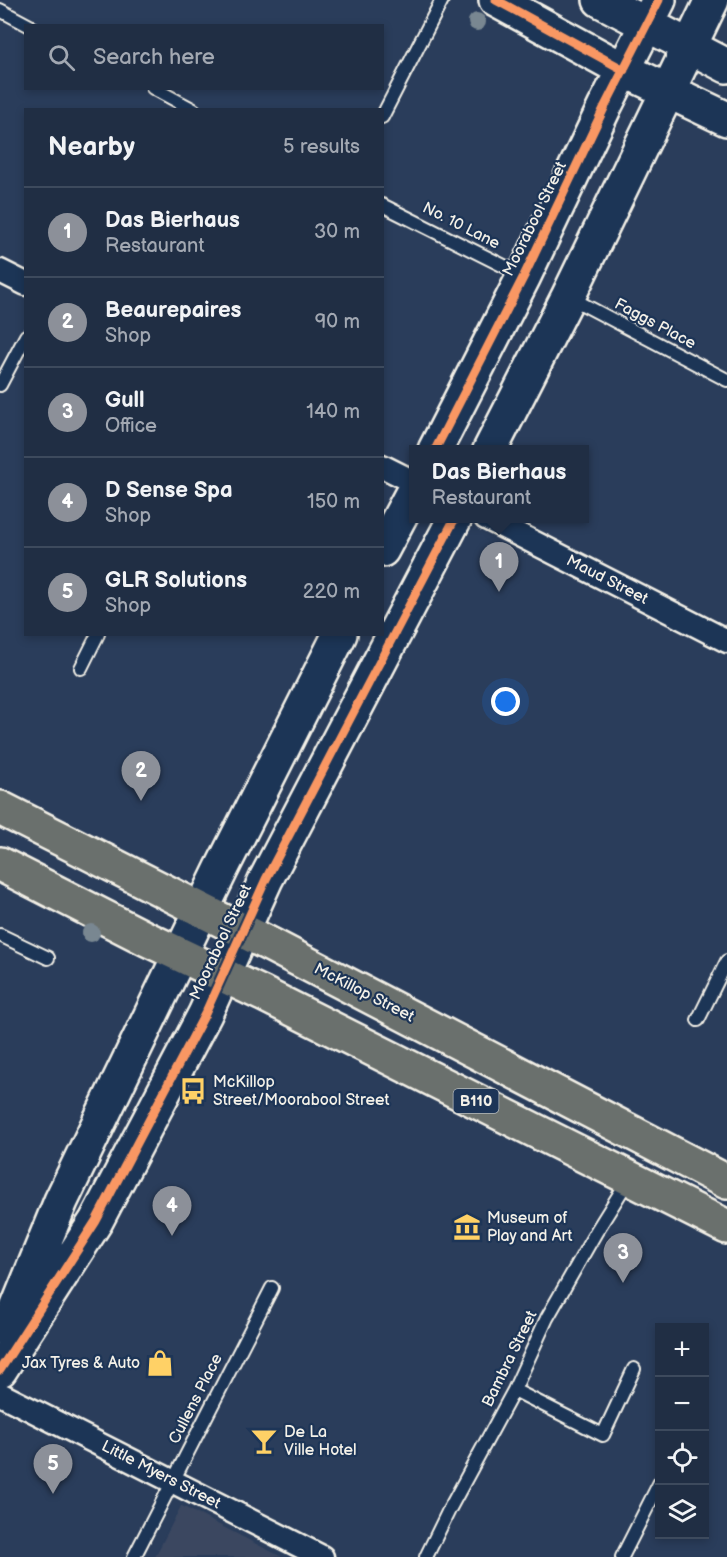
<!DOCTYPE html>
<html lang="en">
<head>
<meta charset="utf-8">
<style>
  :root { --surface:#202e44; --page:#28364b; --text:#f1f3f6; --muted:#a2a8b2; --line:#3d4a5d; --accent:#8c9099 }
  body { margin:0; font-family:"Balsamiq Sans",sans-serif; background:var(--page); color:var(--text) }
  .controls { position:absolute; right:18px; bottom:18px; display:grid; overflow:hidden; border-radius:0px; box-shadow:0 3px 9px #0003 }
  .controls button { width:54px; height:54px; display:grid; place-items:center; padding:0; border:0; border-bottom:2px solid var(--line); background:var(--surface); color:var(--text); font:30px sans-serif }
  .you { position:absolute; left:506px; top:702px; width:21px; height:21px; margin:-15px; border:4px solid #fff; border-radius:50%; background:#1a73e8; box-shadow:0 0 0 9px #1a73e833 }
  .badge { display:grid; place-items:center; width:39px; height:39px; border-radius:50%; background:var(--accent); color:#fff; font-size:20px; font-weight:700 }
  .pin { position:absolute; translate:-50% -50px; filter:drop-shadow(0 2px 3px #0008) }
  .pin::after { content:''; position:absolute; top:32px; width:21px; height:18px; background:inherit; clip-path:polygon(0 0,100% 0,50% 100%) }
  .popup { position:absolute; left:409px; top:445px; width:180px; height:78px; box-sizing:border-box; display:grid; place-content:center; border-radius:0px; background:var(--surface); filter:drop-shadow(0 2px 4px #0005); font-size:20px; white-space:nowrap; color:var(--muted) }
  .popup b { font-size:22px; color:var(--text) }
  .popup::after { content:''; position:absolute; left:50%; top:100%; margin-left:-12px; border:12px solid transparent; border-top-color:var(--surface) }
  .list { margin:0; padding:0; list-style:none }
  h2 { display:flex; justify-content:space-between; align-items:center; height:78px; margin:0; padding:0 24px; font-size:26px }
  h2 small { font-size:20px; font-weight:400; color:var(--muted) }
  .list li { display:grid; grid-template-columns:39px 1fr auto; gap:18px; align-items:center; box-sizing:border-box; height:90px; padding:0 24px; border-top:2px solid var(--line) }
  .list b { display:block; font-size:22px; white-space:nowrap }
  .list p { margin:0; font-size:20px; white-space:nowrap; color:var(--muted) }
  .list em { font-size:20px; font-style:normal; color:var(--muted) }
  .icon { flex:none; width:33px; height:33px; fill:none; stroke:currentColor; stroke-width:2; stroke-linecap:round; stroke-linejoin:round }
  .map { position:relative; flex:none; width:727px; height:1557px; overflow:hidden }
  .search { position:absolute; background:var(--surface); box-shadow:0 3px 9px #0003; left:24px; top:24px; width:360px; height:66px; display:flex; align-items:center; gap:15px; box-sizing:border-box; padding:0 21px; border-radius:0px; color:var(--muted); font-size:22px }
  .panel { position:absolute; background:var(--surface); box-shadow:0 3px 9px #0003; left:24px; top:108px; width:360px; height:528px; border-radius:0px }
  .map>svg:first-child { display:block }
</style>
</head>
<body>
<div class="map">
<svg width="727" height="1557" viewBox="0 0 727 1557">
  <rect width="100%" height="100%" fill="#2a3d5b"/>
  <filter id="ink" filterUnits="userSpaceOnUse"><feTurbulence type="fractalNoise" baseFrequency=".0167" numOctaves="2"/><feDisplacementMap in="SourceGraphic" scale="12" xChannelSelector="R" yChannelSelector="G"/><feConvolveMatrix kernelMatrix="1 2 1 2 8 2 1 2 1" color-interpolation-filters="sRGB"/></filter>
  <g filter="url(#ink)">
    <path fill="#3a4760" d="M181 1506H182L282 1557H155Z"/>
    <g fill="none" stroke-linecap="round" stroke-linejoin="round">
      <defs>
        <path id="lane" d="M0 10 30 26
          M153 88 194 110
          M382 117 442 0
          M382 205 524 276
          M569 297 727 380
          M0 385 26 336
          M81 668 98 634
          M0 935 48 958
          M698 1020 727 961
          M514 1390 603 1435 634 1369
          M134 1557 272 1288
          M426 1557 449 1510 514 1390 547 1318 596 1232 629 1179
          M622 1557 660 1482"/>
        <path id="street" d="M0 271 26 284
          M382 466 414 482
          M486 518 727 641
          M0 1394 322 1557"/>
        <path id="secondary" d="M496 0 624 70 727 119
          M600 0 727 66
          M435 450 524 276 605 106 659 0
          M490 450 568 297 712 0
          M382 550 414 490
          M8 1331 61 1201 221 870 340 634
          M0 1370 96 1221 205 1014 266 879 455 518"/>
        <path id="highway" d="M0 808 273 946 727 1182
          M0 864 147 939 263 994 727 1227"/>
      </defs>
      <use href="#lane" stroke="#f4f1e8" stroke-width="16"/>
      <use href="#street" stroke="#f4f1e8" stroke-width="27"/>
      <use href="#secondary" stroke="#f4f1e8" stroke-width="38"/>
      <use href="#highway" stroke="#f4f1e8" stroke-width="38"/>
      <use href="#lane" stroke="#1d3557" stroke-width="12"/>
      <use href="#street" stroke="#1d3557" stroke-width="22"/>
      <use href="#secondary" stroke="#1d3557" stroke-width="33"/>
      <use href="#highway" stroke="#6b706d" stroke-width="33"/>
      <defs>
        <path id="cycleway" d="M496 0 624 70
          M435 450 524 276 605 106 659 0
          M0 1370 96 1221 205 1014 266 879 455 518"/>
      </defs>
      <use href="#cycleway" stroke="#1d3557" stroke-width="13"/>
      <use href="#cycleway" stroke="#f99763" stroke-width="9"/>
    </g>
    <g fill="#798791">
      <circle cx="477" cy="22" r="9"/>
      <circle cx="91" cy="933" r="9"/>
    </g>
  </g>
  <defs>
    <symbol id="bus-bare" viewBox="-9 -9 18 18"><path d="M-5-6H5V4H4V6H2V4H-2V6H-4V4H-5ZM-3.5-4V0h7V-4ZM-3.5 1.2v1.5H-2V1.2ZM2 1.2v1.5H3.5V1.2Z" fill="#ffd166" stroke="#1d3557" stroke-width="2.5" paint-order="stroke"/></symbol>
    <symbol id="museum-bare" viewBox="-9 -9 18 18"><path d="M0-6L6-3V-2H-6V-3ZM-5-1h2V3h-2ZM-1-1h2V3h-2ZM3-1h2V3H3ZM-6 4H6V6H-6Z" fill="#ffd166" stroke="#1d3557" stroke-width="2.5" paint-order="stroke"/></symbol>
    <symbol id="shop-bare" viewBox="-9 -9 18 18"><path d="M-5-2.5h2.3a2.7 3.5 0 0 1 5.4 0H5L5.5 6h-11ZM-1.5-2.5h3a1.5 2.3 0 0 0-3 0Z" fill="#ffd166" stroke="#1d3557" stroke-width="2.5" paint-order="stroke"/></symbol>
    <symbol id="bar-bare" viewBox="-9 -9 18 18"><path d="M-6-5H6L.8 .8V4.5H3.5V6h-7V4.5H-.8V.8Z" fill="#ffd166" stroke="#1d3557" stroke-width="2.5" paint-order="stroke"/></symbol>
  </defs>
  <g fill-rule="evenodd">
    <use href="#bus-bare" x="174" y="1072" width="38" height="38"/>
    <use href="#museum-bare" x="448" y="1208" width="38" height="38"/>
    <use href="#shop-bare" x="141" y="1344" width="38" height="38"/>
    <use href="#bar-bare" x="245" y="1422" width="38" height="38"/>
  </g>
  <g text-anchor="middle" dominant-baseline="central" stroke-width="4.5" stroke-linejoin="round" paint-order="stroke">
    <rect fill="#1d3557" stroke="#b4b9bc" stroke-width="1.5" x="453.5" y="1089" width="45" height="24" rx="4.5"/>
    <g font-size="15" font-weight="bold" fill="#f4f1e8">
      <text x="476" y="1101">B110</text>
    </g>
    <g font-size="16" fill="#f4f1e8" stroke="#1d3557">
      <text transform="translate(535 219) rotate(-64)">Moorabool Street</text>
      <text transform="translate(461 226) rotate(27)">No. 10 Lane</text>
      <text transform="translate(655 324) rotate(28)">Faggs Place</text>
      <text transform="translate(607 580) rotate(27)">Maud Street</text>
      <text transform="translate(221 942) rotate(-65)">Moorabool Street</text>
      <text transform="translate(364 993) rotate(27)">McKillop Street</text>
      <text transform="translate(510 1359) rotate(-64)">Bambra Street</text>
      <text transform="translate(196 1399) rotate(-63)">Cullens Place</text>
      <text transform="translate(161 1475) rotate(27)">Little Myers Street</text>
    </g>
    <g font-size="16" fill="#f4f1e8" stroke="#1d3557" text-anchor="start">
      <text x="213" y="1082">McKillop<tspan x="213" dy="18">Street/Moorabool Street</tspan></text>
      <text x="487" y="1218">Museum of<tspan x="487" dy="18">Play and Art</tspan></text>
      <text x="140" y="1363" text-anchor="end">Jax Tyres &amp; Auto</text>
      <text x="284" y="1432">De La<tspan x="284" dy="18">Ville Hotel</tspan></text>
    </g>
  </g>
</svg>
<div class="controls">
<button>+</button>
<button>−</button>
<button><svg class="icon" aria-label="locate" viewBox="0 0 24 24"><circle cx="12" cy="12" r="6"/><path d="M12 2v4M12 18v4M2 12h4M18 12h4"/></svg></button>
<button><svg class="icon" aria-label="layers" viewBox="0 0 24 24"><path d="M12 4l9 5-9 5-9-5zM3 14l9 5 9-5"/></svg></button>
</div>
<div class="you"></div>
<div class="pin badge" style="left:499px;top:592px">1</div>
<div class="popup"><b>Das Bierhaus</b>Restaurant</div>
<div class="pin badge" style="left:141px;top:801px">2</div>
<div class="pin badge" style="left:623px;top:1283px">3</div>
<div class="pin badge" style="left:172px;top:1236px">4</div>
<div class="pin badge" style="left:53px;top:1494px">5</div>
<div class="search"><svg class="icon" aria-label="search" viewBox="0 0 24 24"><circle cx="10" cy="10" r="6"/><path d="M15 15l6 6"/></svg>Search here</div>
<section class="panel">
<h2>Nearby<small>5 results</small></h2>
<ul class="list">
<li><span class="badge">1</span><div><b>Das Bierhaus</b><p>Restaurant</p></div><em>30 m</em></li>
<li><span class="badge">2</span><div><b>Beaurepaires</b><p>Shop</p></div><em>90 m</em></li>
<li><span class="badge">3</span><div><b>Gull</b><p>Office</p></div><em>140 m</em></li>
<li><span class="badge">4</span><div><b>D Sense Spa</b><p>Shop</p></div><em>150 m</em></li>
<li><span class="badge">5</span><div><b>GLR Solutions</b><p>Shop</p></div><em>220 m</em></li>
</ul>
</section>
</div>
</body>
</html>
